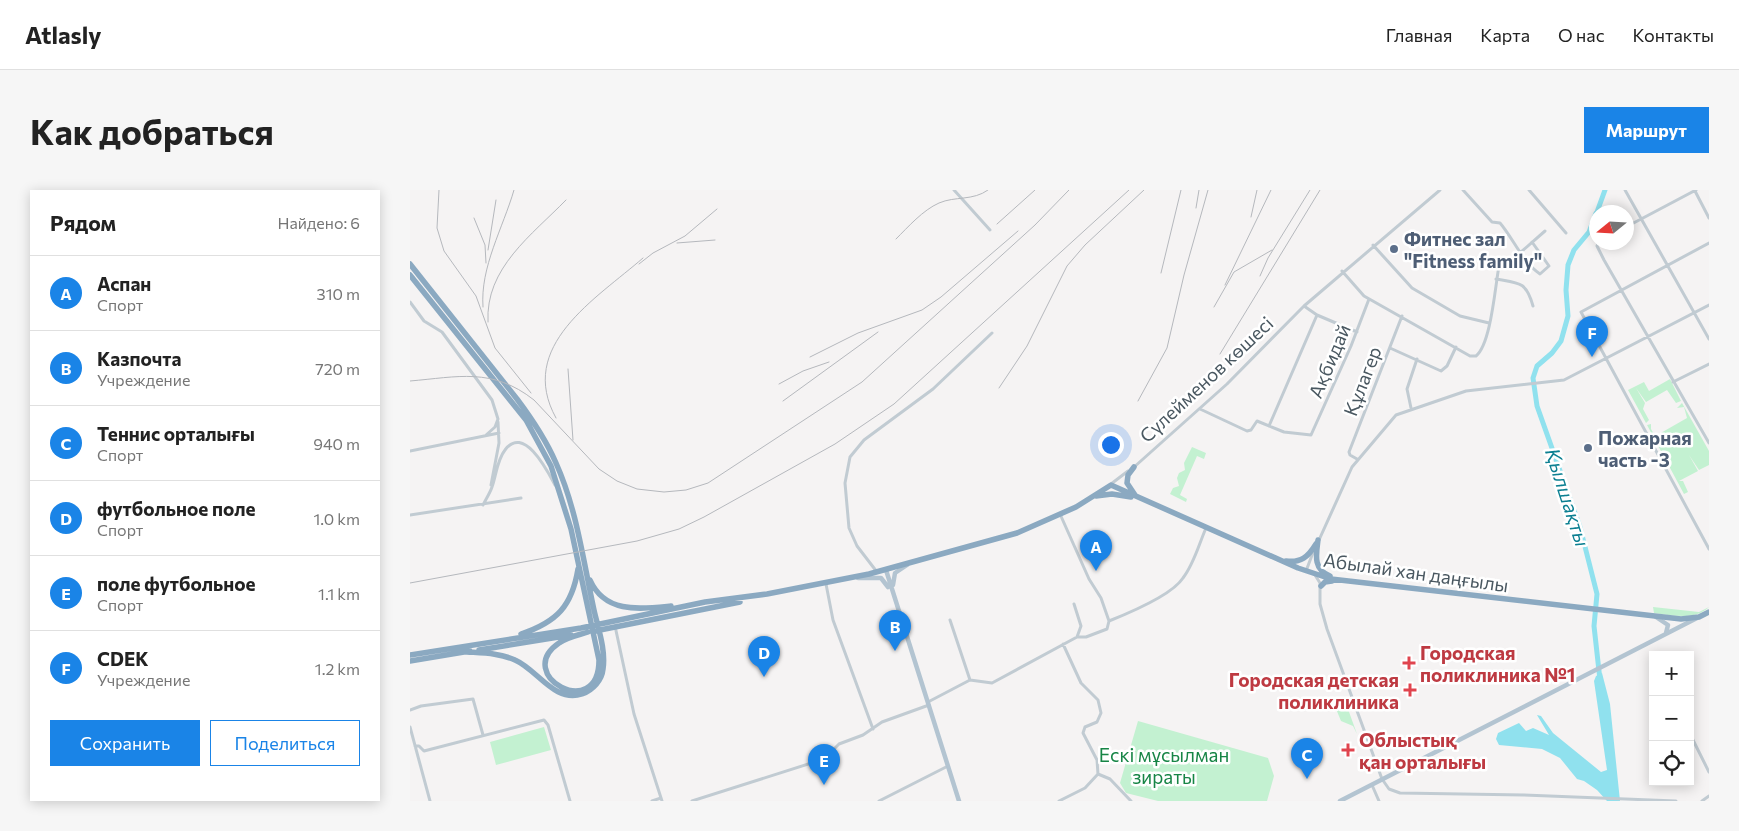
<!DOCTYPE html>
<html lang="ru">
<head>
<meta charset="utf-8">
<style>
  :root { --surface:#fff; --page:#f6f6f6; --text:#222; --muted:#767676; --line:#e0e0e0; --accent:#1a84e7 }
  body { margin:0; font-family:Commissioner,sans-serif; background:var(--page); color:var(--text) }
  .controls { position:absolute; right:15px; bottom:15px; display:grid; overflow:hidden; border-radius:0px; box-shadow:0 2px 12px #0003 }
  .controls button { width:45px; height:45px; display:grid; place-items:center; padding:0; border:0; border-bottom:1px solid var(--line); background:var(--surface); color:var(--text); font:25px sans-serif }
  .compass { position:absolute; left:1179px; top:15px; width:45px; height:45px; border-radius:50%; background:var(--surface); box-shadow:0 2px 12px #0003; rotate:252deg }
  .you { position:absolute; left:700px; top:254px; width:18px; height:18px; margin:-12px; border:4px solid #fff; border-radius:50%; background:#1a73e8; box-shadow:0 0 0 8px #1a73e833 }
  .badge { display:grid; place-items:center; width:32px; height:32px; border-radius:50%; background:var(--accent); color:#fff; font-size:16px; font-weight:700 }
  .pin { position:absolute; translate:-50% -41px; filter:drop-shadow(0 1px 2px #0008) }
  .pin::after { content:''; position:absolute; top:26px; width:18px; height:15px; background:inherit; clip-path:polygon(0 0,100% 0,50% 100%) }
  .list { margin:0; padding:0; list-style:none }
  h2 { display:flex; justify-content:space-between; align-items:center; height:65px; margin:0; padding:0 20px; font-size:21px }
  h2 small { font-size:16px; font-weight:400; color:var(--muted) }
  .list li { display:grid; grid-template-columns:32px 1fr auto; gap:15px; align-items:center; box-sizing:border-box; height:75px; padding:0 20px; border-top:1px solid var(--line) }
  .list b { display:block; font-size:19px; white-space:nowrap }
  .list p { margin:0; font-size:16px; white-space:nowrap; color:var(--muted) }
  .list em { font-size:16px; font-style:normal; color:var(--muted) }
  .actions { display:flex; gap:10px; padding:15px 20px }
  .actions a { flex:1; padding:11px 0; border:1px solid var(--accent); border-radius:0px; text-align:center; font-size:18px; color:var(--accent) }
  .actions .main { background:var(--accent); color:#fff }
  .icon { flex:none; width:28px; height:28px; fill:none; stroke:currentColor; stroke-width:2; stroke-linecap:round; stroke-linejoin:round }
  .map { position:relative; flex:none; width:1299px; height:611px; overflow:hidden; border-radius:0px }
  header { display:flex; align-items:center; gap:30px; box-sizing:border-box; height:70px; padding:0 25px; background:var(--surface); border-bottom:1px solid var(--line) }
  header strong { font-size:24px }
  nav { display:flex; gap:28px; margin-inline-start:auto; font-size:18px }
  .intro { display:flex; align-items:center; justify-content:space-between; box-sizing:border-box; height:120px; padding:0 30px }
  h1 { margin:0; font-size:35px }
  .button { padding:12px 22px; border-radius:0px; background:var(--accent); color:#fff; font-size:18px; font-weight:700 }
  main { display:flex; gap:30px; padding:0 30px }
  aside { flex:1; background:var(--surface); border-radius:0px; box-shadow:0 2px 12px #0003 }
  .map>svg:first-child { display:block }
</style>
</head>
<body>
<header>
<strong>Atlasly</strong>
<nav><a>Главная</a><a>Карта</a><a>О нас</a><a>Контакты</a></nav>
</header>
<div class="intro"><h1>Как добраться</h1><a class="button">Маршрут</a></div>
<main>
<aside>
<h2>Рядом<small>Найдено: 6</small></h2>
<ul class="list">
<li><span class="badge">A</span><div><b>Аспан</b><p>Спорт</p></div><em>310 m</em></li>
<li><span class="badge">B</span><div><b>Казпочта</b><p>Учреждение</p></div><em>720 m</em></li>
<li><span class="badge">C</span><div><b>Теннис орталығы</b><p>Спорт</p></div><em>940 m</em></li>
<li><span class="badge">D</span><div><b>футбольное поле</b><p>Спорт</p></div><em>1.0 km</em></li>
<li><span class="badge">E</span><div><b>поле футбольное</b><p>Спорт</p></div><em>1.1 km</em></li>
<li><span class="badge">F</span><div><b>CDEK</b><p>Учреждение</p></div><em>1.2 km</em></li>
</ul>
<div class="actions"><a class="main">Сохранить</a><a>Поделиться</a></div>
</aside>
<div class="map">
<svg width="1299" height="611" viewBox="0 0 1299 611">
  <rect width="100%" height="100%" fill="#f5f3f3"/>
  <path fill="#c3f1d1" d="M1260 189 1271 211 1266 213 1257 200 1236 212 1226 198 1235 213 1233 219 1239 230 1236 233 1218 200 1234 192 1239 201Z
    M1272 213 1299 261V275L1289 280 1279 265 1288 281 1269 291H1273L1278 302 1274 304 1237 235 1241 234V239L1249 253 1253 251 1249 244 1277 228 1274 217 1267 218Z
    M782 257 796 263 794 269 787 266 770 305 777 309 776 312 760 304 763 298 769 296 767 288 769 283 775 280 774 273Z
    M1243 417 1289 422 1299 417C1285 431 1261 425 1244 423Z
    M934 508 947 544 943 536 931 531 924 514Z
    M728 531 858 568 864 586 857 611H748L716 603 710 593Z
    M134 537 141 560 86 575 80 552Z"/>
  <path fill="#90e1ee" d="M1192 483 1200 514 1210 611H1197L1187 600 1174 591 1167 589 1150 568 1132 559 1089 555 1086 549 1088 543 1109 533 1116 541 1123 538 1139 545 1127 525 1131 526 1143 543 1191 582 1197 580 1184 491 1186 486Z"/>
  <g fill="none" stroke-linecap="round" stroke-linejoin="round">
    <path stroke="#90e1ee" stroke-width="5" d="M1187 22 1195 0
      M1186 23 1179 42 1164 60 1158 75 1156 100 1158 126 1151 151 1142 163 1127 176 1123 188 1127 216 1170 337 1187 404 1184 436 1190 490"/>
    <path stroke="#c1cbd2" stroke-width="3" d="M544 0 580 40
      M1053 0 1082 32 1090 33C1103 48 1113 73 1130 84L1139 76 1122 52
      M1119 0 1156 43
      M1215 0 1299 149
      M1285 1 1299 28
      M1216 37 1286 0
      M1189 52 1187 56 1194 70 1299 253
      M1299 53 1171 122 1299 359
      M963 55 1002 98 1050 126 1079 133
      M932 81 954 106 1060 166H1066C1081 154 1085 97 1089 76L1111 62 1135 41
      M1086 89C1109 93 1116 91 1123 116
      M0 112 14 131 32 142 82 210 88 229 85 237 75 246
      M907 125 947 142
      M980 158 1031 181 1037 176 1046 157
      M1263 192 1299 174
      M1001 218 997 199 1007 169
      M790 219 837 241 841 240 847 231 874 242 901 245 941 156 959 109
      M859 236 907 125 894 116
      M0 261 89 243
      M947 269 940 265 939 262 992 126
      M723 278 817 194 894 116 1030 0
      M701 294 718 281
      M81 295 89 253 88 232
      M73 315C76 309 80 303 82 297 86 286 87 270 95 260 114 234 138 282 145 295
      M650 324 679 389 691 408 699 431C719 423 762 405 773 388 784 374 789 354 796 338
      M0 325 111 308
      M909 350 942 277 986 225 1056 201 1154 190 1299 115
      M896 381 904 360
      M467 382 447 356 439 338 435 293 440 267 454 250 523 199 582 143
      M905 385 910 393V414L917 439 972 589 979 599 990 603 1114 605 1266 611
      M416 394 423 430 463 539
      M205 436 224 524 252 611
      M667 447H676L697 439 699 431
      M560 490 582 493 667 447 671 436 664 414
      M518 512 560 490 540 430
      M0 520 11 516 63 509 73 545
      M0 537 20 611
      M1280 544 1299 582
      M5 556H9L14 561 134 530 138 535 160 611
      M688 584 700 589 721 611
      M962 595 969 611
      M242 611 251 608
      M282 611 414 569 429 554 453 545 472 532 519 515
      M469 611 538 576
      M649 611 675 598 688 584 687 570 673 543 675 537 687 532 691 523 688 510 671 493 653 454
      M1292 611 1299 606"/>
    <path stroke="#b3c4d1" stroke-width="4.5" d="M476 380 549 611
      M448 388H471L478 397
      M483 395 485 383 497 375
      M1246 427 1258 435 1256 443
      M930 611 1287 428"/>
    <path stroke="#8ba9c1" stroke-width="5.5" d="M0 74 107 209C122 229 136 250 146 273 167 320 173 370 184 420 188 438 196 460 193 479 192 490 183 500 172 504 144 513 128 480 105 470 90 463 73 463 57 462
      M0 85 116 230 141 276 161 339 189 470C189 533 102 485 149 453 157 447 169 445 178 442
      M724 277 718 285 717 293 725 305
      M686 306 702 304 721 307
      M908 350C906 365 903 379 920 386
      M876 371C891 373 898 367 906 354
      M180 390C195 424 230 419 261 416
      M911 396 915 392 922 391
      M185 441 330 412
      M111 444C147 432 162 416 168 379
      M69 460 161 445
      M0 465 171 438 295 412 357 404 459 384 607 343 666 317 701 295 888 378 921 389 1271 429 1289 427 1299 422
      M0 471 60 461"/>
    <path stroke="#b5b8bd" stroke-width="1" d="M29 0 27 38 34 61 66 106 85 158 121 203
      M786 18 789 0
      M841 27 847 0
      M64 28 75 55 76 73
      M587 34 625 0
      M486 49C498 37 513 20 529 13 545 6 563 11 578 0
      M267 53 305 50
      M78 60 86 10
      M229 74 243 63 275 46 307 19
      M751 83 771 0
      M850 86 858 68 900 0
      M815 95 861 0
      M73 117C70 77 93 38 104 0
      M804 117 824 82 862 60
      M78 132C75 78 122 45 156 10
      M810 164 910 0
      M400 167 448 143 512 120 531 107 608 41
      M158 179 163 250
      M0 191C48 187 82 177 124 210L189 279 207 291 227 299 254 302 276 300 298 293 452 192 625 35 659 0
      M369 194 393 181 419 172
      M589 198 617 156 657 76 675 55 734 0
      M373 211 468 142
      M728 211 757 158 774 85 798 0
      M146 228C106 156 186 109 233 68
      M0 393 227 351 269 339 294 327 425 254 484 214 719 0"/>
  </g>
  <g fill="#5c6f8a" stroke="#fff" stroke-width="2">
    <circle cx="984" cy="59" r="5"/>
    <circle cx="1178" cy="258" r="5"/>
  </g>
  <g fill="#e0444e" stroke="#fff" stroke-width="2">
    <path d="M996.5 465.5h5v5h5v5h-5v5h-5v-5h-5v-5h5z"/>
    <path d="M997.5 492.5h5v5h5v5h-5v5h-5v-5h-5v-5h5z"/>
    <path d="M935.5 552.5h5v5h5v5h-5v5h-5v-5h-5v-5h5z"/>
  </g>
  <g text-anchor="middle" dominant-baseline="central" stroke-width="5" stroke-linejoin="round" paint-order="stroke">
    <g font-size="19" font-weight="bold" fill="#4e5e75" stroke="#fff" text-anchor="start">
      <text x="994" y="48">Фитнес зал<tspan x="994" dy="22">"Fitness family"</tspan></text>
      <text x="1188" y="247">Пожарная<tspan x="1188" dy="22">часть -3</tspan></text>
    </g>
    <g font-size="19" fill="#4a5861" stroke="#fff">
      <text transform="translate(919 171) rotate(-67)">Ақбидай</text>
      <text transform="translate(796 189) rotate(-43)">Сүлейменов көшесі</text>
      <text transform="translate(952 191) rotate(-69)">Құлагер</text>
      <text transform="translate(1006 382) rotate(8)">Абылай хан даңғылы</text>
    </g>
    <g font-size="19" font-weight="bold" fill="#be3a42" stroke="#fff" text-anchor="start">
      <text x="1010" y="462">Городская<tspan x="1010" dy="22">поликлиника №1</tspan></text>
      <text x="989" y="489" text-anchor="end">Городская детская<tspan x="989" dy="22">поликлиника</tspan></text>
      <text x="949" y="549">Облыстық<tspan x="949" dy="22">қан орталығы</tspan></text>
    </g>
    <g font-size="19" fill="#178546" stroke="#fff">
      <text x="754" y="564">Ескі мұсылман<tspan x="754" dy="22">зираты</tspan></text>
    </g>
    <g font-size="20" font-style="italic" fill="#0d8092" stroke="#fff">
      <text transform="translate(1158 307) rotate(72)">Қылшақты</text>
    </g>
  </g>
</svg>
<div class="controls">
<button>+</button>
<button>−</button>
<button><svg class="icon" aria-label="locate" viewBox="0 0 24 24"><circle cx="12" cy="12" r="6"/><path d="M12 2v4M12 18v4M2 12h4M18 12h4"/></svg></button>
</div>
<svg class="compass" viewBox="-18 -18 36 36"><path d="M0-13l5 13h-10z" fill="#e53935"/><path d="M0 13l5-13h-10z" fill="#767676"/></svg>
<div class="you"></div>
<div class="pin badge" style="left:686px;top:381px">A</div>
<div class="pin badge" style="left:485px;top:461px">B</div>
<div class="pin badge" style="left:897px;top:589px">C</div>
<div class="pin badge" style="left:354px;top:487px">D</div>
<div class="pin badge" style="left:414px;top:595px">E</div>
<div class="pin badge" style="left:1182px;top:167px">F</div>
</div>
</main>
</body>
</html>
